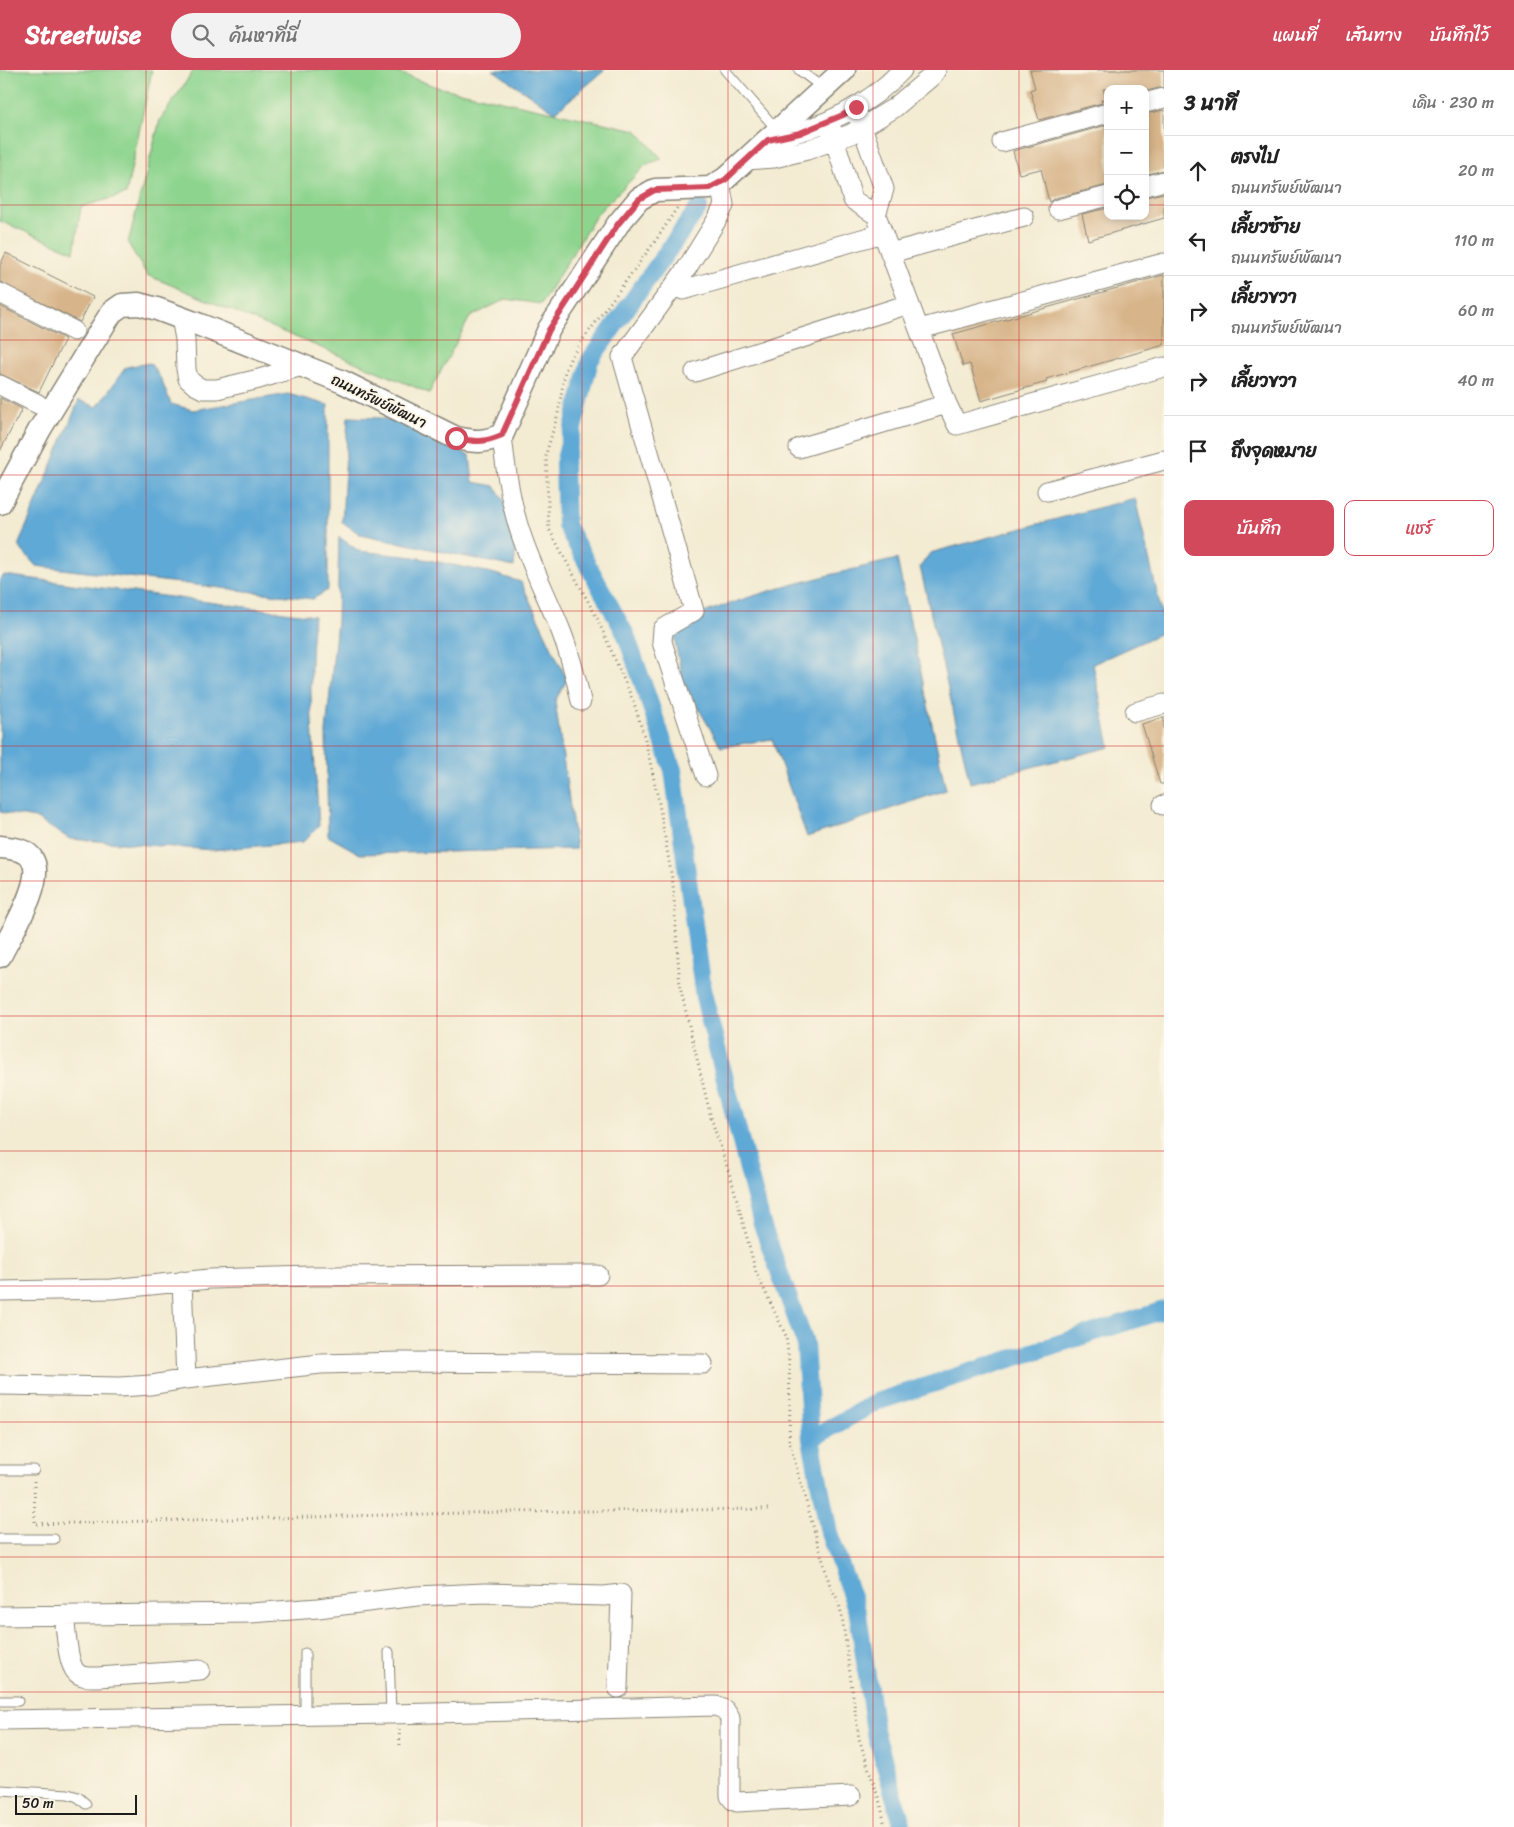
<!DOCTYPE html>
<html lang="th">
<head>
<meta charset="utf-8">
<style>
  :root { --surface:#fff; --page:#f2f2f2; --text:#222; --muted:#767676; --line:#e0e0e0; --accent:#d1495b }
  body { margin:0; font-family:Sriracha,"Playpen Sans Thai",sans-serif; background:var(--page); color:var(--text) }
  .controls { position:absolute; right:15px; top:15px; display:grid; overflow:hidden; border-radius:10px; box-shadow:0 2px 8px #0003 }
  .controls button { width:45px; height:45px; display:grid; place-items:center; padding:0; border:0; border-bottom:1px solid var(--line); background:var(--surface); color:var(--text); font:25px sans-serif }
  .scale { position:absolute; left:15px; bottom:12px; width:122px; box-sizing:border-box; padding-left:5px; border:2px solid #1c1c1c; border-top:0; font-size:14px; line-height:18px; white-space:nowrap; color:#1c1c1c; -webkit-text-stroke:4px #fcf5e5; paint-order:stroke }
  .stop { position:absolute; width:15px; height:15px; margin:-11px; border:4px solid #d1495b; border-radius:50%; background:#fff }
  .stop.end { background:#d1495b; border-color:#fff; box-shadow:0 1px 5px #0008 }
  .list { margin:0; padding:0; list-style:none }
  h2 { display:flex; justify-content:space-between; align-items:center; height:65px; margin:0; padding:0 20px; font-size:21px }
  h2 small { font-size:16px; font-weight:400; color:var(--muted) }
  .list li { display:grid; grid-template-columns:32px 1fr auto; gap:15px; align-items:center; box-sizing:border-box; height:70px; padding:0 20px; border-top:1px solid var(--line) }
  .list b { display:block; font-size:19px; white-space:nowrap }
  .list p { margin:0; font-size:16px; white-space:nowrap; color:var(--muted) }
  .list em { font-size:16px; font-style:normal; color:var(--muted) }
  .actions { display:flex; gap:10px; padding:15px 20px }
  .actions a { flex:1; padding:11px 0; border:1px solid var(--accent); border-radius:10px; text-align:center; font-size:18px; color:var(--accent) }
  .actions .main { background:var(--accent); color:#fff }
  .icon { flex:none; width:28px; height:28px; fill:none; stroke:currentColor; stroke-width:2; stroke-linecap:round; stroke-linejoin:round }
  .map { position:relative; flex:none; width:1164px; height:1757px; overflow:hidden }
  header { display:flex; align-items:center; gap:30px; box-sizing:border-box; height:70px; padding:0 25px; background:var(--accent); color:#fff }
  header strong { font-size:24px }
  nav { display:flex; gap:28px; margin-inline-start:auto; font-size:18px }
  .search { width:350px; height:45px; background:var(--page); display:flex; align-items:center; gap:12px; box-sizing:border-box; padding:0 18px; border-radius:28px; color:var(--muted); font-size:19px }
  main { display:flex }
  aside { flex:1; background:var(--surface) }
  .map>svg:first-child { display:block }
</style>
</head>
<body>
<header>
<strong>Streetwise</strong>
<div class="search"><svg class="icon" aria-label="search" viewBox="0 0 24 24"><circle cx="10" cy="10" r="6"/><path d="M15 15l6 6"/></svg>ค้นหาที่นี่</div>
<nav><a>แผนที่</a><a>เส้นทาง</a><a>บันทึกไว้</a></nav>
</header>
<main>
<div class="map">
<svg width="1164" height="1757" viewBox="0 0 1164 1757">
  <rect width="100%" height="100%" fill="#fcf5e5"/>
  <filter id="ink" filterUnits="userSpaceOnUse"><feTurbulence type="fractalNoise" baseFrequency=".02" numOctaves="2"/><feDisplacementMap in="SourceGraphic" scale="10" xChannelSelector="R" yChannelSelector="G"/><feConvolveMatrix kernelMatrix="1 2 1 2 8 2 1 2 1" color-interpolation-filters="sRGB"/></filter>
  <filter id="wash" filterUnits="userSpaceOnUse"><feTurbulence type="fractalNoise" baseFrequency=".0096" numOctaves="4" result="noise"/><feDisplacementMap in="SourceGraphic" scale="20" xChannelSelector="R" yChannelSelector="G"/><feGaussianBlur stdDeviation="1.12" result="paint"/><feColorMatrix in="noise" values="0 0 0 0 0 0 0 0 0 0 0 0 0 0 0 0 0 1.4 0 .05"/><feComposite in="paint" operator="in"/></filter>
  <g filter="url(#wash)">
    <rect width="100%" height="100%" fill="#f3ebd2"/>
    <path fill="#8dd48e" stroke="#547855" d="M0 0H152L126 124 81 137 74 182 0 151Z
      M194 0H391L437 17 636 60 662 89 647 94 597 144 541 234 506 229 470 247 429 323 147 205 128 173 160 50Z"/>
    <path fill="#5ea9d6" stroke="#3d6279" d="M493 0H605L555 42Z
      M150 293 161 309 171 334 193 340 288 324 328 335V520L313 529 36 496 18 476 79 330 97 337 126 297Z
      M348 347 382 348 415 358 470 386 473 412 495 416 518 454 514 497 360 464 342 452Z
      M1135 428 1164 553V562L1093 594 1110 677 970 713 920 497 930 483Z
      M339 467 359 481 414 487 492 503 521 512 567 610 555 631 576 779 360 784 328 766 326 662 337 551Z
      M897 489 946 720 807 767 772 669 721 677 683 612 672 556C744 524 821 507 897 489Z
      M4 505 314 546C306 615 315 686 319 756L303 772 213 780 70 769 35 748 0 742V509Z"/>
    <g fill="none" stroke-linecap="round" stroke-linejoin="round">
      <path stroke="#5ea9d6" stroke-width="18" d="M699 137 590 290 564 394 566 455 626 565 673 700 704 927 762 1154 805 1273 811 1369 829 1463 858 1544 875 1661 903 1757
        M811 1369 876 1332 1164 1240"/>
    </g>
    <g id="blocks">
      <path fill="#d7b489" d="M1030 0H1164V17L1145 21V19H1103L1106 29 1101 30 1102 33 1039 50 1030 20 1035 18Z
        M1164 40V100L1148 104 1145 92V44Z
        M1107 55 1108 115 1055 128 1049 132 1041 99 1019 104 1013 81Z
        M1164 123V148L1088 170 1082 144 1108 138V146H1145V127Z
        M6 183 93 227 80 252 0 212V195Z
        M1164 205V275L1046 309 1047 312 981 331 970 294 963 296 953 264Z
        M0 236 65 269 39 322 0 304Z
        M0 328 22 339 0 381Z
        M1164 647V714H1160L1142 654Z"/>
    </g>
  </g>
  <g filter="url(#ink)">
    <use href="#blocks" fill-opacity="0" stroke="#888477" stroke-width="1"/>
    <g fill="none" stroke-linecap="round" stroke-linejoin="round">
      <defs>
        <path id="service" d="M725 0 778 61
          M799 0 823 18
          M0 1400H34
          M0 1469H54
          M389 1582 391 1644
          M0 1631H18
          M305 1645V1583
          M0 1720 68 1724 78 1727 86 1734"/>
        <path id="minor" d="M1145 33 1164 28
          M829 51 853 130 876 145 884 119 855 37
          M768 70C819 59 866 39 902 0
          M1002 72 1108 43
          M747 90 774 88 807 80 851 64 894 38 932 6 936 0
          M1145 116 1164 111
          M1058 139 1108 126
          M876 145 947 334 957 355 1164 297
          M890 183 1024 147
          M683 220 883 163
          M0 223 74 261
          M181 248 185 269 186 299 188 309 195 315 203 319H217L259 309 302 296
          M920 259 1164 193
          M695 302 909 234
          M0 315 38 334
          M502 365C505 395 509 425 518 455 529 492 547 526 561 561 570 584 576 608 581 631
          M799 378 947 334
          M1047 421 1164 390
          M1135 642 1164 634
          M706 706 662 572 663 559 694 541 622 287 687 198 718 148 724 135 720 112
          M1163 735H1164
          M182 1211 186 1309
          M0 1221 112 1219 209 1209 313 1206 598 1205
          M0 1315 120 1317 151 1315 186 1309 321 1294 401 1292 703 1294
          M64 1545C66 1558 67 1593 76 1602 81 1608 91 1607 98 1607L200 1600
          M0 1546 251 1543 318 1538 417 1526 485 1523 604 1526 621 1524 618 1618
          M0 1650 391 1644 716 1636 725 1640 730 1648V1726L733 1730 737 1732 851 1726"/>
        <path id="tertiary" d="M0 433 40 359 105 253 112 242 122 235 139 234 157 239 200 255 343 312 456 368C476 372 483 373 502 365L549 259 618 154 639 129 655 120 710 118 725 109 844 0
          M0 777C10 778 26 779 32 789 46 810 10 865 0 886"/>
      </defs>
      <use href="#service" stroke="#888477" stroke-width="11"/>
      <use href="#minor" stroke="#888477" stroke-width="21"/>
      <use href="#tertiary" stroke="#888477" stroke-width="25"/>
      <path stroke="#888477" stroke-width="3" stroke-dasharray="1 4" stroke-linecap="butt" d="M677 138 656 170 582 271 571 287 565 301 558 344 546 384 549 459 597 548 634 633 645 669 658 728 673 814 680 917 711 1048 733 1115 756 1202 786 1266 789 1291 790 1334 789 1371 830 1516 838 1530 842 1546 859 1669 881 1736 885 1757
        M34 1411 35 1454 505 1442 768 1439
        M399 1659 400 1676"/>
      <use href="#service" stroke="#fff" stroke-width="9"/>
      <use href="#minor" stroke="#fff" stroke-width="19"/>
      <use href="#tertiary" stroke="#fff" stroke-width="22"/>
    </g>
  </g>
  <g fill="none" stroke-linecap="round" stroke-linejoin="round" filter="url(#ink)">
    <path stroke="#d1495b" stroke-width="6" d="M456 368C476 372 483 373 502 365L549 260 618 154 639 129 655 120 710 118 725 110 768 70 800 63 843 45 856 37"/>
  </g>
  <path fill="none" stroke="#d62828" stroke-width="1" stroke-opacity="0.55" d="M146 0V1757M291 0V1757M437 0V1757M582 0V1757M728 0V1757M873 0V1757M1019 0V1757M0 135H1108M1145 135H1164M0 270H1164M0 405H1164M0 541H1164M0 676H1164M0 811H1164M0 946H1164M0 1081H1164M0 1216H1164M0 1352H1164M0 1487H1164M0 1622H1164"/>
  <g text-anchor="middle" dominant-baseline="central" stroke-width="4" stroke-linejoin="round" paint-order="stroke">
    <g font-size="15" fill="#1c1c1c" stroke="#fcf5e5">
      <text transform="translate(379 331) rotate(26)">ถนนทรัพย์พัฒนา</text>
    </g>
  </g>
</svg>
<div class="controls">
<button>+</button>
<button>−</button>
<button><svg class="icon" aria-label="locate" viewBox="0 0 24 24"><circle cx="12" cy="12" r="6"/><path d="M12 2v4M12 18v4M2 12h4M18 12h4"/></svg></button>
</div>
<div class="scale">50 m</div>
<div class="stop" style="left:456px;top:368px"></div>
<div class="stop end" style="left:856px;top:37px"></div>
</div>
<aside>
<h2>3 นาที<small>เดิน · 230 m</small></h2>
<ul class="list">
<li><svg class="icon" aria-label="ahead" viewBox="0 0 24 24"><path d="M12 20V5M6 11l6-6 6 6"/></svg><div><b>ตรงไป</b><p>ถนนทรัพย์พัฒนา</p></div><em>20 m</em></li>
<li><svg class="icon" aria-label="left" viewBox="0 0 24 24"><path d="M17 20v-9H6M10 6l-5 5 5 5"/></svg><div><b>เลี้ยวซ้าย</b><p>ถนนทรัพย์พัฒนา</p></div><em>110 m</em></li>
<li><svg class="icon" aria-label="right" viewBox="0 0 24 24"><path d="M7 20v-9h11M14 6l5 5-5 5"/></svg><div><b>เลี้ยวขวา</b><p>ถนนทรัพย์พัฒนา</p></div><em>60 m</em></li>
<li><svg class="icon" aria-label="right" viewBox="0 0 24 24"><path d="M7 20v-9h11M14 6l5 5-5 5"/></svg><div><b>เลี้ยวขวา</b></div><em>40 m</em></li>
<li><svg class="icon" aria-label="arrive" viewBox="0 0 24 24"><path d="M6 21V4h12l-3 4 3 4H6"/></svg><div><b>ถึงจุดหมาย</b></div></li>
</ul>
<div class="actions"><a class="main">บันทึก</a><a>แชร์</a></div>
</aside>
</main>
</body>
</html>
